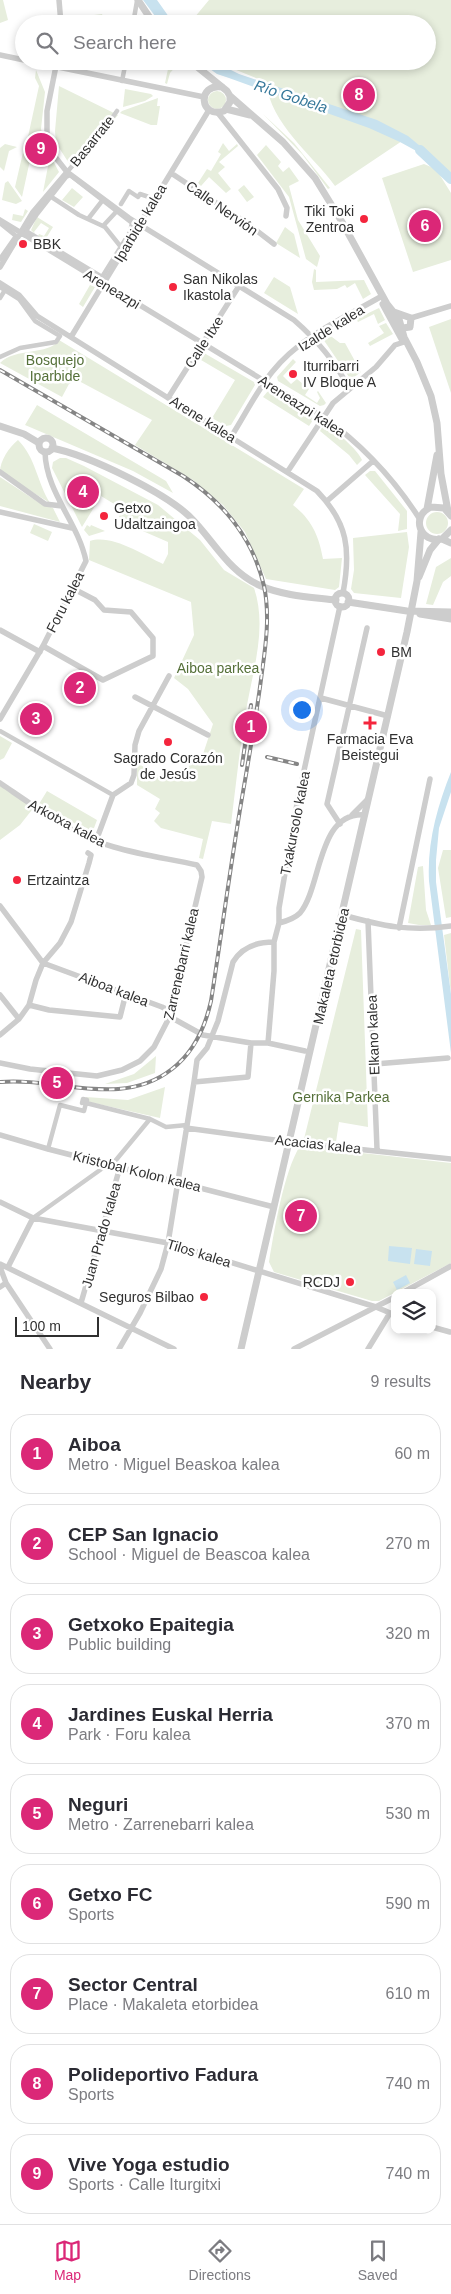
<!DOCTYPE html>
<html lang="en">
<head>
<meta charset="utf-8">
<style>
  :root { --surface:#fff; --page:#f7f7f7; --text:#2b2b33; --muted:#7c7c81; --line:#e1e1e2; --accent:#db2777 }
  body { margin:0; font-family:Helvetica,sans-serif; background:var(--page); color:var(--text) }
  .controls { position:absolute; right:15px; bottom:15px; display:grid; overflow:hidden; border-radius:10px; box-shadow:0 2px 8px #0003 }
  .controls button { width:45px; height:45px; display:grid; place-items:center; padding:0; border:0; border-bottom:1px solid var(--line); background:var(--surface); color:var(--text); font:25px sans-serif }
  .scale { position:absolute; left:15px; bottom:12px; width:84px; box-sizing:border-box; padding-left:5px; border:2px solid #303030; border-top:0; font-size:14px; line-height:18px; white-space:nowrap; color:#303030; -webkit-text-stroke:4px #fff; paint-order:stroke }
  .you { position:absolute; left:301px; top:709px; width:18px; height:18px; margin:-12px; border:4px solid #fff; border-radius:50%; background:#1a73e8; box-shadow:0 0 0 8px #1a73e833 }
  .badge { display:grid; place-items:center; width:32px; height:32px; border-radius:50%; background:var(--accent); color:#fff; font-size:16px; font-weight:700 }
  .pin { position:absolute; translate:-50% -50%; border:2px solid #fff; box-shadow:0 1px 5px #0006 }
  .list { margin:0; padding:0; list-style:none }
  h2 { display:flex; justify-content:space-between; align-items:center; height:65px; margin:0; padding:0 20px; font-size:21px }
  h2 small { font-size:16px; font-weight:400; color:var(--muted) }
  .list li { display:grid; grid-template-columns:32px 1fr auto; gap:15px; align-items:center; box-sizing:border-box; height:80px; margin:0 10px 10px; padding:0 10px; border:1px solid var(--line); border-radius:20px }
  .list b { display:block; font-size:19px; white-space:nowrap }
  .list p { margin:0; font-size:16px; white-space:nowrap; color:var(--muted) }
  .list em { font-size:16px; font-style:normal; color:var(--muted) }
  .icon { flex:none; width:28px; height:28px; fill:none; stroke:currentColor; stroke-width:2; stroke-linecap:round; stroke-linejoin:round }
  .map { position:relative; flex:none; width:451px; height:1349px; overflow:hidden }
  .search { position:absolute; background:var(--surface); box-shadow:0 2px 8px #0003; left:15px; right:15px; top:15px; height:55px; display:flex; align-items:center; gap:12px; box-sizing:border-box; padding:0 18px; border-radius:28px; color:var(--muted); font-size:19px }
  .sheet { height:875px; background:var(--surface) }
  nav { display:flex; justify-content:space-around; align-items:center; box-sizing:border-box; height:70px; border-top:1px solid var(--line); background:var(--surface); font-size:14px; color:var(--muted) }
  nav a { display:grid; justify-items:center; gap:2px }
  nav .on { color:var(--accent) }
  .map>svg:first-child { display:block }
</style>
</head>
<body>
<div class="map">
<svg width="451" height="1349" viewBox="0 0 451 1349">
  <rect width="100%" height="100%" fill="#fff"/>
  <path fill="#e7eedd" d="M0 0H3L8 20 0 23Z
    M209 0H451V175L431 155 408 137 335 186C311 153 271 125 266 82L214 61H427V24H189Z
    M102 14 106 24H92L94 15Z
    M149 61H178L179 63 170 73 167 84 165 83 168 69 167 65Z
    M36 70 45 92 41 129 44 142 26 146 39 86 35 78Z
    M59 86 118 115 72 168 56 143 55 131Z
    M125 89 151 94 153 96 145 101 123 107Z
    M208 100a9 9 0 1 1 18 0a9 9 0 1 1-18 0Z
    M158 98 157 106H160L157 125H151L120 113 122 111Z
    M263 114 294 143 330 188 328 189 302 154Z
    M223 143 229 151 237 144 238 146 219 162 225 167 218 173 231 189 226 193 209 177 201 186 198 183 207 169 211 171 221 154 218 152Z
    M5 144 17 147 9 151 4 171 0 167V148Z
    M266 145 281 162 278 166 283 172 289 167 299 181 289 186 298 220 320 256 317 267 306 259 289 197 257 155Z
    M24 148 32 151 22 197 15 187Z
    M50 155 59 172 43 192 50 156Z
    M424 164 436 169 451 193V260L413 272 382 178Z
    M8 181 22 201 16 204 2 200 5 183Z
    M244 185 254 197 247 202 238 190Z
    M72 188 83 197 74 207 62 200Z
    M25 209 28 211 21 222 12 220 13 214 23 216Z
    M37 217 53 227 45 240 38 236 39 234 44 236 49 228 41 223 34 232 36 235 31 230Z
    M285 227 294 234 300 258 276 243Z
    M314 269 316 270V282L364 280 371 294 363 299 355 283 347 288 345 285 337 289 314 290 312 282Z
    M274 277 290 287 298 314 264 293Z
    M90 285 95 287 83 307 79 304Z
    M379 308 385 320 378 324 374 314 358 322 356 319Z
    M451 319V393L429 327Z
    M386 323 393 334 370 346 368 343 384 333 379 326Z
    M328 334 340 343H345L361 372 353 378 349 377 323 339 324 336Z
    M59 340 304 489 293 505C312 520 319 536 323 559L342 558 339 587 335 590 266 579 245 532 223 505 193 480 135 445 152 420 77 380 69 384 62 397 0 363C16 347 48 356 59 340Z
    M204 353 254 382 255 385 231 425 226 426 212 418 235 380 201 360Z
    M293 359 296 362 283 376 291 384 297 379 309 389 305 395 317 403 320 398 317 392 318 391 326 403 324 405 320 406 278 381 277 377Z
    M268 391 312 417 313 420 309 426 263 397Z
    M37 405 166 481 173 493 133 471 25 425Z
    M323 426C334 428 358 450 362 460L357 465 349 455 320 431Z
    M18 440C36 458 37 482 50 503L0 472C0 461 9 447 18 440Z
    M60 458H66L84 466 158 505 200 540 224 570 254 588C267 626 254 667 247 705 240 745 236 784 231 824L212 821 203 859 199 858 203 839 161 828 154 821 160 813 155 809 160 799 137 785V763L163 778 201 760 213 724 188 689 174 678 194 635 191 602 89 560 90 541C112 534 143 555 163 564L168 554V542L122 522 119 516 124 510 101 496 82 527 52 468 53 462Z
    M370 471H375L407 511V529L398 531 400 514 365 475Z
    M0 477 38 502 53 508 60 522 0 506Z
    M426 523a11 11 0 1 1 22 0a11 11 0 1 1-22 0Z
    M34 524 52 532 48 541 30 533Z
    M87 525 90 527 91 525 105 531 89 536 84 530Z
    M407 532 409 547 401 598 354 593 351 589 354 570 353 538Z
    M451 558V576L443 582 433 605 426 604 436 567Z
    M0 736 12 743 4 758 0 760Z
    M0 785 35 806 20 825 0 840Z
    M47 791 97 820 94 828 89 831 39 804Z
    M443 850H451V917L446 918 438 868Z
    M423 866 426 910 431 925H419L408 923 418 867Z
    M356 929 361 930 368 1127 339 1122 336 1142 304 1139Z
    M451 933V994L444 935Z
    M156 1056 155 1073 127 1083 105 1084 134 1074Z
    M165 1087 160 1118 85 1101 86 1097 128 1100Z
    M300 1146 451 1163V1263L379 1301H372L274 1272 269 1262C274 1231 284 1171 300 1146Z"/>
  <path fill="#c8e2ef" d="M143 0H157L174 24H161Z
    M199 61H213L239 74 377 120 408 136 431 155 451 175V181L440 164 400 142 369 128 229 78 217 74Z
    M451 772V792L439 828 436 860V882L451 994V1053L429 881C427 843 437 807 451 772Z
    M389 1246 412 1248 410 1264 388 1261Z
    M416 1249 432 1251 430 1266 414 1264Z
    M406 1275 410 1283 397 1290 393 1282Z"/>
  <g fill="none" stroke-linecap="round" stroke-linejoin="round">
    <path stroke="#c8e2ef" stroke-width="10" d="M420 150 451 179"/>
    <path stroke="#cdcdcd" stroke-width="4.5" d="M133 24 137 1
      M122 81 126 61
      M67 172 102 132 117 111
      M70 175 132 223 130 232 102 277 26 231 37 214 66 177Z
      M50 196 79 215 105 227 121 247
      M121 204 129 191 138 197 140 194 149 197
      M88 219 102 201
      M0 223 16 236 0 259
      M103 226 116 212
      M0 287 19 299 35 321 60 336 56 342 20 348 0 357
      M0 298 5 290
      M0 731 113 795
      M82 1103 83 1099 87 1100 86 1103
      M48 1149 60 1105 84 1111 86 1103 150 1119 166 1127 187 1125
      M116 1160 150 1119
      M33 1218 107 1165"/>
    <path stroke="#cdcdcd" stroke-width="5.5" d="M59 0 61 24
      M0 55 24 60
      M29 61 204 97
      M57 61 47 111V137L56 158 67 172 129 218 294 320C317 340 335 361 349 388
      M218 113 278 189 287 208 286 216
      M171 173 248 224 274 244
      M0 220 322 416C360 443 394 479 419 518
      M0 267 33 212 67 172
      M0 283 19 295 37 316 317 491C348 523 351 550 343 593
      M411 318 451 306
      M71 337 209 110
      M168 398 239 286
      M231 437C245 415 256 392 272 372 301 336 344 318 382 296
      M288 471 333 403 376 367 395 345 404 342
      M0 472 45 504 62 506
      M327 501 373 461
      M0 512 72 528
      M0 630 40 652
      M43 646 103 680 153 656V638L131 612 104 610 95 600 72 588
      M135 697 208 735
      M321 698 388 716
      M0 719 43 646 86 561C78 522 46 493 45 452
      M0 783C34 806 74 836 114 847 141 855 170 859 197 865L201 871 202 877 169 1018 154 1047 140 1061 122 1070 97 1076 30 1069 0 1063
      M352 815 368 799
      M340 824 327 804 367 628
      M96 841 113 795 131 783 134 775 135 745 139 731 169 676
      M0 906 43 963 162 1007 170 1011 174 1019 203 1035 251 1043H268L305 1051
      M343 915C382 926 410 932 451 926
      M368 921 377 1149
      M279 923C287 921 294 919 300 913 322 887 317 811 365 815
      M399 928 430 779
      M0 995 19 1019
      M29 1005 49 1010 120 1017 126 993
      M0 1035 19 1019 29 1005 36 980 43 963 60 943 71 922 89 863 91 855 88 853
      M268 1043 274 971V942L279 923V908L298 798 340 606
      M375 1064 448 1058
      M194 1082 197 1060 207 1048 218 1021 233 962C242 947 257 942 274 942
      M186 1128 290 1142 451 1159
      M0 1135 48 1149 274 1207
      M0 1202 33 1218 168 1243 376 1307 395 1315
      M0 1264 174 1349
      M0 1267 6 1283 50 1349
      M8 1267 33 1218
      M0 1287 6 1283
      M402 1293 451 1266
      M81 1303 120 1167
      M432 1327 450 1332
      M119 1349 140 1313 161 1269 168 1243 194 1082 248 1077 251 1043
      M294 1349 395 1297
      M368 1349 390 1313"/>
    <path stroke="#cdcdcd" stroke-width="7" d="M138 0 154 24
      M190 61 227 91 230 96 283 142 315 178 342 222 387 304 399 319 404 337 417 362 431 396 437 423 441 474 448 511
      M222 87C197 83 199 119 224 111L230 102V96
      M226 109 250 115
      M383 304 402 339
      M394 312 411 318 410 327 403 328
      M0 426 24 434 39 443
      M39 445a7 7 0 1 1 14 0a7 7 0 1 1-14 0Z
      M52 448C88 455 169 494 193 520 215 543 230 573 261 586 284 596 311 597 336 600
      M427 509 437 455
      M451 516 444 508 431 507C410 516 420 544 442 539L451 530
      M442 539 451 543
      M419 577 430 550 439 539
      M335 600a7 7 0 1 1 14 0a7 7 0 1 1-14 0Z
      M348 602 407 611 451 612
      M420 614 451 619
      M241 1349 407 632 417 581 421 532"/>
    <defs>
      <path id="rail" d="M0 370 183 476C223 502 253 538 264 586 270 614 266 644 262 672 257 712 250 752 243 792 231 861 222 931 211 1001 205 1028 194 1052 172 1069 121 1109 58 1077 0 1082
        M267 757 297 764
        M242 765 251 705"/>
    </defs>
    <use href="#rail" stroke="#858585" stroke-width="4"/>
    <use href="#rail" stroke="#fff" stroke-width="2" stroke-dasharray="5.5" stroke-linecap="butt"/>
  </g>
  <g fill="#f4253d" stroke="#fff" stroke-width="2">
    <circle cx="364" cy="219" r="5"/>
    <circle cx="23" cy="244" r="5"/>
    <circle cx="173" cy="287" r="5"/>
    <circle cx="293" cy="374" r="5"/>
    <circle cx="104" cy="516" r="5"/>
    <circle cx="381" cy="652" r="5"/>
    <path d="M367.5 715.5h5v5h5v5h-5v5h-5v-5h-5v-5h5z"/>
    <circle cx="168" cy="742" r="5"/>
    <circle cx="17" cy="880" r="5"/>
    <circle cx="350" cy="1282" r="5"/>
    <circle cx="204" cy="1297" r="5"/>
  </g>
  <g text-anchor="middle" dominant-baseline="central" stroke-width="5" stroke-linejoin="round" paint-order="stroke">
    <g font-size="14" fill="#303030" stroke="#fff">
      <text transform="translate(92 141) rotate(-51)">Basarrate</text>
      <text transform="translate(222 208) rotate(35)">Calle Nervión</text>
      <text transform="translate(140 223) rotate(-59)">Iparbide kalea</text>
      <text transform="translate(112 289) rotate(31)">Areneazpi</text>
      <text transform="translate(331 328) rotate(-32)">Izalde kalea</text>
      <text transform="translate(204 342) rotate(-57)">Calle Itxe</text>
      <text transform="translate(302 406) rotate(33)">Areneazpi kalea</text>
      <text transform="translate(203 419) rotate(32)">Arene kalea</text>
      <text transform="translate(65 602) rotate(-63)">Foru kalea</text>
      <text transform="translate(67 823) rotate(28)">Arkotxa kalea</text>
      <text transform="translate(295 823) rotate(-79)">Txakursolo kalea</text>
      <text transform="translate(181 964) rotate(-77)">Zarrenebarri kalea</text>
      <text transform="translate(331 966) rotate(-77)">Makaleta etorbidea</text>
      <text transform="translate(114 989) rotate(21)">Aiboa kalea</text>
      <text transform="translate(373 1035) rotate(-92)">Elkano kalea</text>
      <text transform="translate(318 1144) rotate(6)">Acacias kalea</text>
      <text transform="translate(137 1171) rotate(14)">Kristobal Kolon kalea</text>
      <text transform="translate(101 1235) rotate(-74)">Juan Prado kalea</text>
      <text transform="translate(199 1253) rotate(17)">Tilos kalea</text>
    </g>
    <g font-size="14" fill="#303030" stroke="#fff" text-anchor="start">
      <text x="354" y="211" text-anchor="end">Tiki Toki<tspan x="354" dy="16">Zentroa</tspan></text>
      <text x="33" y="244">BBK</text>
      <text x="183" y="279">San Nikolas<tspan x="183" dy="16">Ikastola</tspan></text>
      <text x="303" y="366">Iturribarri<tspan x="303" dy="16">IV Bloque A</tspan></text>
      <text x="114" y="508">Getxo<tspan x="114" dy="16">Udaltzaingoa</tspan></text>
      <text x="391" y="652">BM</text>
      <text x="370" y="739" text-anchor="middle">Farmacia Eva<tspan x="370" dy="16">Beistegui</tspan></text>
      <text x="168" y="758" text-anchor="middle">Sagrado Corazón<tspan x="168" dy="16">de Jesús</tspan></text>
      <text x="27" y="880">Ertzaintza</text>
      <text x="340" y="1282" text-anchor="end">RCDJ</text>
      <text x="194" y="1297" text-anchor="end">Seguros Bilbao</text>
    </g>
    <g font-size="14" fill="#557039" stroke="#fff">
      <text x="55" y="360">Bosquejo<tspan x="55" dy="16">Iparbide</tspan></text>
      <text x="218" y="668">Aiboa parkea</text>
      <text x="341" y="1097">Gernika Parkea</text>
    </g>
    <g font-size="15" font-style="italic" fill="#36789a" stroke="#fff">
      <text transform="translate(291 96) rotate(18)">Río Gobela</text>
    </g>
  </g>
</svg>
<div class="controls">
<button><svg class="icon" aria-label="layers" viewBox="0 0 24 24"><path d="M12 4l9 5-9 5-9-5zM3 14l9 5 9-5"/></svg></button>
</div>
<div class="scale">100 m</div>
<div class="you"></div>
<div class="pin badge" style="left:251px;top:727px">1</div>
<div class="pin badge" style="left:80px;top:688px">2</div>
<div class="pin badge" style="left:36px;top:719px">3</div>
<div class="pin badge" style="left:83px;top:492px">4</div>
<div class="pin badge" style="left:57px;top:1083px">5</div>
<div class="pin badge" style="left:425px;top:226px">6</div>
<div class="pin badge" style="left:301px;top:1216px">7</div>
<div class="pin badge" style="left:359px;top:95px">8</div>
<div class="pin badge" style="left:41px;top:149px">9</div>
<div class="search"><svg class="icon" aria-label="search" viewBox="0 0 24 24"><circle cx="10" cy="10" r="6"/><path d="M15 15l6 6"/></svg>Search here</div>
</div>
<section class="sheet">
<h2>Nearby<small>9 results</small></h2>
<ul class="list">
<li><span class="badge">1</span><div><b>Aiboa</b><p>Metro · Miguel Beaskoa kalea</p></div><em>60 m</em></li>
<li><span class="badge">2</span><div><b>CEP San Ignacio</b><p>School · Miguel de Beascoa kalea</p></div><em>270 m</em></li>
<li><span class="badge">3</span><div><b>Getxoko Epaitegia</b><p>Public building</p></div><em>320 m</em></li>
<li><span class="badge">4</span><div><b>Jardines Euskal Herria</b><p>Park · Foru kalea</p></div><em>370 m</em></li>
<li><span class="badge">5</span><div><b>Neguri</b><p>Metro · Zarrenebarri kalea</p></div><em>530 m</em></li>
<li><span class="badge">6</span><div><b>Getxo FC</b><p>Sports</p></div><em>590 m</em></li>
<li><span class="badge">7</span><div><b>Sector Central</b><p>Place · Makaleta etorbidea</p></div><em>610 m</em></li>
<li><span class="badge">8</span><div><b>Polideportivo Fadura</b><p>Sports</p></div><em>740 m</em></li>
<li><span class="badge">9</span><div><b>Vive Yoga estudio</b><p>Sports · Calle Iturgitxi</p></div><em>740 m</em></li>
</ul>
</section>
<nav>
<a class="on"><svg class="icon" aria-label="map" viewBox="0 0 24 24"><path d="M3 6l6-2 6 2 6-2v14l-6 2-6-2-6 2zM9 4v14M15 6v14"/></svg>Map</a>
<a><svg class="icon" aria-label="directions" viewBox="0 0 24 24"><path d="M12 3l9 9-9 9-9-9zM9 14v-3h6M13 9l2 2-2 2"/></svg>Directions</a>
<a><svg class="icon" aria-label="saved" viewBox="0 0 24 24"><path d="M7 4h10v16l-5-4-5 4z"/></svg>Saved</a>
</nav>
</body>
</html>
